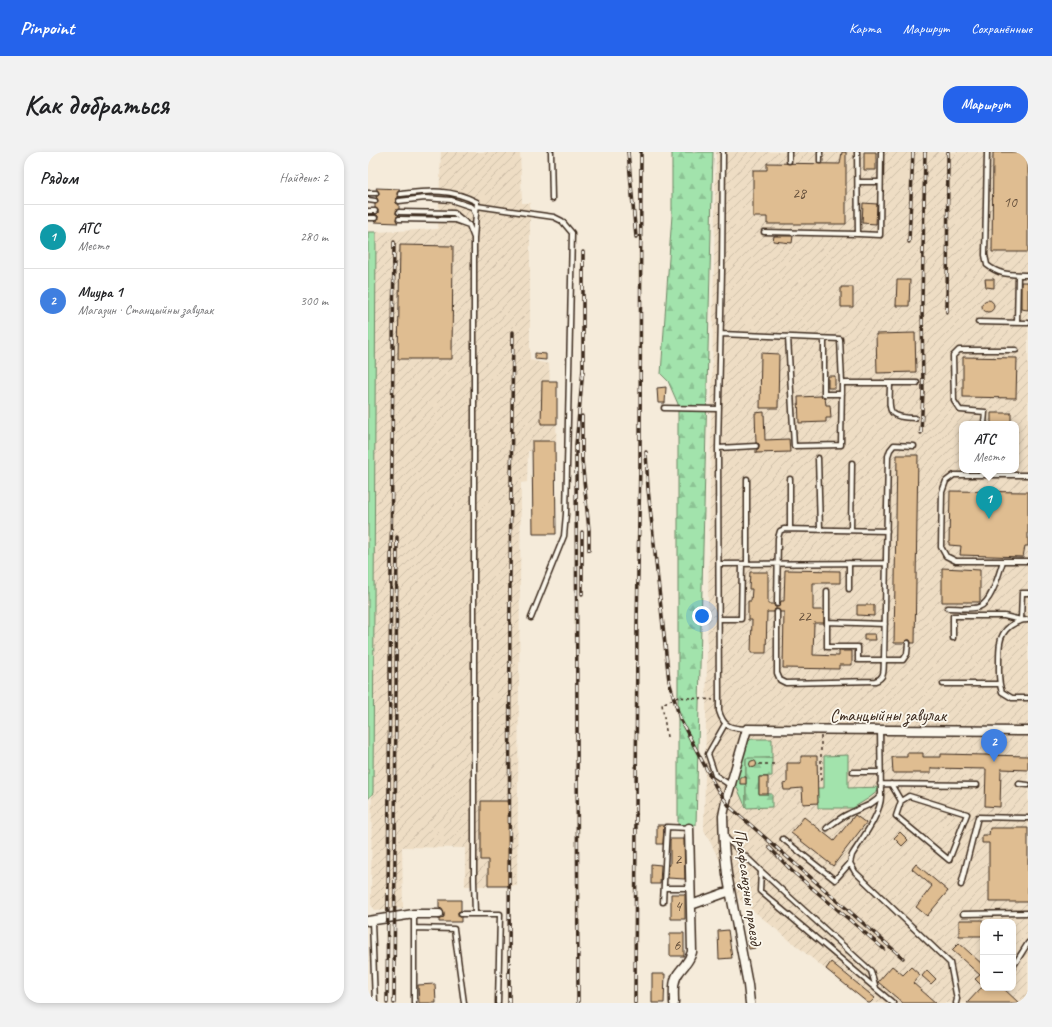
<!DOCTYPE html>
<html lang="ru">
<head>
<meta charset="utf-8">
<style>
  :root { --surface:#fff; --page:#f2f2f2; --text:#202124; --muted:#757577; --line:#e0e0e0; --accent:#2563eb }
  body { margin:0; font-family:Caveat,sans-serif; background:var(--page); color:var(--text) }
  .controls { position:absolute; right:12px; bottom:12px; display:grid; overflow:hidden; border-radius:8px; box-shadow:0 2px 6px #0003 }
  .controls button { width:36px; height:36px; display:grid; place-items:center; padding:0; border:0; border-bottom:1px solid var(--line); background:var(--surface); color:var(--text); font:20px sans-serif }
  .you { position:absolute; left:334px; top:464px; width:14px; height:14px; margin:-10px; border:3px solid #fff; border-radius:50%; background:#1a73e8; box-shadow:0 0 0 6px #1a73e833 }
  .badge { display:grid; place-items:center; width:26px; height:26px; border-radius:50%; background:var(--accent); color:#fff; font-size:13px; font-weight:700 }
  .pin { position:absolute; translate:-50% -33px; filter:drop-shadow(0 1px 2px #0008) }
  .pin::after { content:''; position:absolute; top:21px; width:14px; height:12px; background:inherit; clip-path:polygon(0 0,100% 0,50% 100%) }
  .popup { position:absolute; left:591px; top:269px; width:60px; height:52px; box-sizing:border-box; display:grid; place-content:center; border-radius:8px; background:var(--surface); filter:drop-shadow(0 1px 3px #0005); font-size:13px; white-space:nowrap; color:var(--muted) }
  .popup b { font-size:15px; color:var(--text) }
  .popup::after { content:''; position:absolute; left:50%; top:100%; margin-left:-8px; border:8px solid transparent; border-top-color:var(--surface) }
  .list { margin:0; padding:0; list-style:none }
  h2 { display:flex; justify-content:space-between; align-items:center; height:52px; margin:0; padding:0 16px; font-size:17px }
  h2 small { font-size:13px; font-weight:400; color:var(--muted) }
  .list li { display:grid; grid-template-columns:26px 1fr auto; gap:12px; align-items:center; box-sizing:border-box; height:64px; padding:0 16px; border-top:1px solid var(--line) }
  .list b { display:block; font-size:15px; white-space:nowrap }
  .list p { margin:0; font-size:13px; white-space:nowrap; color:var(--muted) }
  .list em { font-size:13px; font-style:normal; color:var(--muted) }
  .map { position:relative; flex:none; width:660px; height:851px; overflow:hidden; border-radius:16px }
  header { display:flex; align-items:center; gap:24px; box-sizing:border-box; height:56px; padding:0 20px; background:var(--accent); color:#fff }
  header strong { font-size:19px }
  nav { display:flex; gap:22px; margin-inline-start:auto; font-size:14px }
  .intro { display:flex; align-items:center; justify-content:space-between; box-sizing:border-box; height:96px; padding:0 24px }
  h1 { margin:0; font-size:28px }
  .button { padding:10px 18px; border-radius:16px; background:var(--accent); color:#fff; font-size:14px; font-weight:700 }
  main { display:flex; gap:24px; padding:0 24px }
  aside { flex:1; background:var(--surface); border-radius:16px; box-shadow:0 2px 6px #0003 }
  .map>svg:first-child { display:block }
</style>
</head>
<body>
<header>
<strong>Pinpoint</strong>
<nav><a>Карта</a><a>Маршрут</a><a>Сохранённые</a></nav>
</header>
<div class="intro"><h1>Как добраться</h1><a class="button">Маршрут</a></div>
<main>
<aside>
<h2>Рядом<small>Найдено: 2</small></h2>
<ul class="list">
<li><span class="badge" style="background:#0f9aa8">1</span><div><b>АТС</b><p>Место</p></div><em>280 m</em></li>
<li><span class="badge" style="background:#3f7fe0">2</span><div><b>Миура 1</b><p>Магазин · Станцыйны завулак</p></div><em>300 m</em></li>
</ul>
</aside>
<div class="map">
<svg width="660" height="851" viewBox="0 0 660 851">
  <defs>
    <pattern id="industrial-furrows" width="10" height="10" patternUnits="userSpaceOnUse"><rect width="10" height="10" fill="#eeddc4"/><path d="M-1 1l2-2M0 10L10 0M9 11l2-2" fill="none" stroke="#cdbea8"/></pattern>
    <pattern id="forest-firs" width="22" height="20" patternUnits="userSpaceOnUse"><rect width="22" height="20" fill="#a2e3ac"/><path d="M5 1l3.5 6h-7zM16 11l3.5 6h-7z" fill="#8cc394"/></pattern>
  </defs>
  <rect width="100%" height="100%" fill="#f5ebda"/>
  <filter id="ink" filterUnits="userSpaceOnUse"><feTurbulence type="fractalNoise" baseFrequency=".025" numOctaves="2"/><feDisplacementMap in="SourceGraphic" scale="8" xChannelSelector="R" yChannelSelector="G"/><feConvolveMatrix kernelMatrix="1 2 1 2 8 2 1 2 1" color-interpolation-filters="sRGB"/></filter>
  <g filter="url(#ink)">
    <path fill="url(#industrial-furrows)" fill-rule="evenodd" d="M73 0H152L154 51H162V208L181 212 182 229H189L188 300 160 299 159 330 153 331 149 734H97V696L34 695 35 756 7 758 3 753 8 80 70 77Z
      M348 0H660V851H499L372 748 336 678ZM594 272H648V318H594ZM615 770H645V836H615Z"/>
    <path fill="#a2e3ac" stroke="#6e8665" d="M0 80H8L5 641 0 647Z
      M383 587H404V606L378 607V656L367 631 379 591Z
      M480 603V636L515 635 501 646 485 656H450L449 636H456V604Z"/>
    <path fill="url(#forest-firs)" stroke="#6e8665" d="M304 0H345L328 673H310V252L300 229 293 222 304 63Z
      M378 606H404V624L391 625V641L404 642V655L378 656Z"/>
    <path fill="#dfbd91" stroke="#3b2a1e" d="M474 0H478V72H399V65H385V18H399V11L472 12Z
      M496 0H508V18H496Z
      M625 0H660V100H624Z
      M8 36 32 37 29 42 31 45 29 46 28 49V51L31 52V57L28 60V62L31 63 28 67 30 71 6 70 10 66V64L7 62 10 61V58L7 56V52L10 49 8 44H10L11 41Z
      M495 51 509 52 508 72 494 71Z
      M406 84H425L424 91 405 89Z
      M32 93 85 94 84 207H30Z
      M617 127H626V136L618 135Z
      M529 128H542L541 154H528Z
      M653 130H660V158L653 157Z
      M473 135H485V155H473Z
      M614 154a6 6 0 1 1 12 0a6 6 0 1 1-12 0Z
      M547 181 548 220 509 221 508 182Z
      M167 201 178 202V208L167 207Z
      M393 201 411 202 410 256H392Z
      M595 205 649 206 648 246 595 245Z
      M460 224H467V236H460Z
      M174 229H189V272H173Z
      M298 235 297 251H290L289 236Z
      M453 244 457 246 458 253H462L463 266H458V270L431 271 430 245Z
      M396 260 397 288 421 287 422 300 388 301V298L390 297 391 294V292L388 291 387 261Z
      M623 261H643V272H623Z
      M164 289H187L188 382H165Z
      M529 303H550L547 491H543L542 488H540L536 491H526Z
      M582 339 660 340V394H657L655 405 592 403 593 394 581 393Z
      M574 416 612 418V450H574Z
      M417 418 472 419V431H445V458H456V471H446L445 503 471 504V499H484V513H471V517L415 516 416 460H412L409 457H407L406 460H399L398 501H383L384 468H380V449H383L384 437H381L382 420H400V452H406L407 455H409L412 453 413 449H416Z
      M489 453H506V464L489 463Z
      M496 482H507L508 488H496Z
      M539 601H555V605H573V602L660 604V618L633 617 632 655 617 654 618 617 563 616V621H525L524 605H539Z
      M433 604H449L450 651 435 652 434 636 423 637V638H416L415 632 419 631V611H433Z
      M381.5 612a3.5 3.5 0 1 1 7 0a3.5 3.5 0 1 1-7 0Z
      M372 625H378V632H372Z
      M391 625H400V642H391Z
      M113 649H141L140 734H120V708H113Z
      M487 663 498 671 465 714 423 681 436 665 466 689Z
      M289 673H296L295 692H289Z
      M622 676H660V750H621V691H614V683H621Z
      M532 680 540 688 534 694 526 686Z
      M302 687H316L317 727 300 726V713H302Z
      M283 712 293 713 292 732H283Z
      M548 712 580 739 559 764 548 755 564 734 544 717Z
      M303 742H317V767H303Z
      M71 748H93V759L90 760V762L93 765V770H71V767L76 765V762L74 757 71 756Z
      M591 768H615V784H591Z
      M360 778 364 806 351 807 350 779Z
      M302 781H316V804H302Z
      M386 788 387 796 381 797 380 789Z
      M591 791 615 813V835L607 827 612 823 584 798Z
      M463 810 507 846 502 851H500L458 817Z
      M524 814 535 823 543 815 552 823 545 831 568 851H535L510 830Z
      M559 818 568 827 563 832 554 824Z
      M284 822H297L296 851H284Z
      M67 832 68 851H51L50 833Z
      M613 836H635L651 851H599Z"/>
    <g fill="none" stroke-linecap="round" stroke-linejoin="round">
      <defs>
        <path id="service" d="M183 0 184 47
          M355 0 354 119 350 296 351 559C356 576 363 576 379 577
          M619 0 617 103 619 113C633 124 643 122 660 123
          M421 9V0
          M452 9V0
          M490 30H512
          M0 41H8
          M32 42C60 39 82 36 109 50L106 86
          M0 48 7 49
          M31 49 57 46 83 48 104 55 108 63
          M109 54 186 65 194 69 204 81 198 362 196 384 163 466
          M0 59H7
          M31 60 86 61 97 70
          M0 66H7
          M31 67 87 68 101 73 106 86V728L107 762
          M396 80 490 82 489 0
          M490 82 512 83 513 0
          M610 170 660 171
          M649 171 650 123
          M353 182 472 187 474 231
          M420 185 426 294 473 293 474 231H549
          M456 187V242H473
          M522 231C522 257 516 266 547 266
          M296 256 351 257
          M616 272 617 260 592 258 586 249 585 204 591 198H648
          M350 296 388 294
          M450 306 452 377
          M660 323H586L578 329 574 340 573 395 578 404 588 409H660
          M379 327V412
          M422 327V377
          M483 378 484 311
          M481 411V437
          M351 412 518 411
          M459 439V495H490V508H535L539 502 540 491
          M409 452 410 386 412 379 416 377 519 379
          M580 456C590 456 602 458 611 455 624 450 631 421 635 409
          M409 460V521L412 528 418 531 507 529C518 526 515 517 516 508L520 304 522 298 526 293 546 294
          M351 467H373L374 412
          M660 468C647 468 634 477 632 491 631 497 631 504 631 510 631 521 630 530 634 540L644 546H660
          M459 470 517 472
          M585 486V464H636L653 468 654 441H660
          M575 532H631
          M357 572 340 602 347 623 362 633
          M485 620H512
          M512 632 609 633
          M523 632 533 649 528 664 581 708 599 662 541 644 533 649
          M651 632 660 633
          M513 643C514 661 493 688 484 703L482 711 487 720 582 811 589 847 588 851
          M459 676C466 671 473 665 480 662 491 656 505 654 513 643L512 577
          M356 684 393 719 392 739 525 851
          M415 687 467 728 482 711
          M393 719 503 819 508 836
          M593 733 610 665 660 666
          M296 736H322
          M295 750 299 675 321 676
          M46 762V776L86 777 96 851
          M93 762H132L130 851
          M595 762 660 761
          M4 769 7 851
          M46 776V851
          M645 815 660 791"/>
        <path id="minor" d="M323 753 362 739
          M0 769 46 762H71
          M306 851C306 840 304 828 312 819 318 811 321 810 324 800L321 676
          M382 851 380 833 359 722 356 694 355 664 358 649 379 577 660 579"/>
      </defs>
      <use href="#service" stroke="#3b2a1e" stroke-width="7"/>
      <use href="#minor" stroke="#3b2a1e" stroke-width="11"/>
      <path stroke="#3b2a1e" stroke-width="1.5" stroke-dasharray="3 3" stroke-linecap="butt" d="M453 584V632
        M299 585 294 552 310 545 345 548
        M391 612H407"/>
      <use href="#service" stroke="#fbf7ec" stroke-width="4"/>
      <use href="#minor" stroke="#fbf7ec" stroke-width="8"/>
      <defs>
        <path id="rail" d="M260 0 268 85
          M541 90 545 0
          M579 161 580 0
          M215 222V100
          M214 264V308L221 378V398
          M553 281 555 240 554 150 557 0
          M278 300 280 337 301 529 312 567 349 637 362 655 535 806
          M214 380V442
          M401 695 424 719 516 797
          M19 851 26 90
          M26 851 29 385
          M141 851 142 422 145 180
          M210 851 208 293 215 217
          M267 851 269 474 272 310 273 0"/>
      </defs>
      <use href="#rail" stroke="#3b2a1e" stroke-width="3.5"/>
      <use href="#rail" stroke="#fbf7ec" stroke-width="2" stroke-dasharray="6" stroke-linecap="butt"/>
    </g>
  </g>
  <g text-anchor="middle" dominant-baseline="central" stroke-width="3.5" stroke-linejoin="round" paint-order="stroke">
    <g font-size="15" fill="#644f3b">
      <text x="431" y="41">28</text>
      <text x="642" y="50">10</text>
      <text x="436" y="464">22</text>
      <text x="310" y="707">2</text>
      <text x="310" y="754">4</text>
      <text x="309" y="793">6</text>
    </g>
    <g font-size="17" fill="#3b2a1e" stroke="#fbf7ec">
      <text x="520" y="563">Станцыйны завулак</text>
      <text transform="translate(380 735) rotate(82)">Прафсаюзны праезд</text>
    </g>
  </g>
</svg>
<div class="controls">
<button>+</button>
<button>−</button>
</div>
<div class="you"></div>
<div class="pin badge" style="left:621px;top:367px;background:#0f9aa8">1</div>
<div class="popup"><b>АТС</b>Место</div>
<div class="pin badge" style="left:626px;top:610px;background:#3f7fe0">2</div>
</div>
</main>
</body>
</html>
